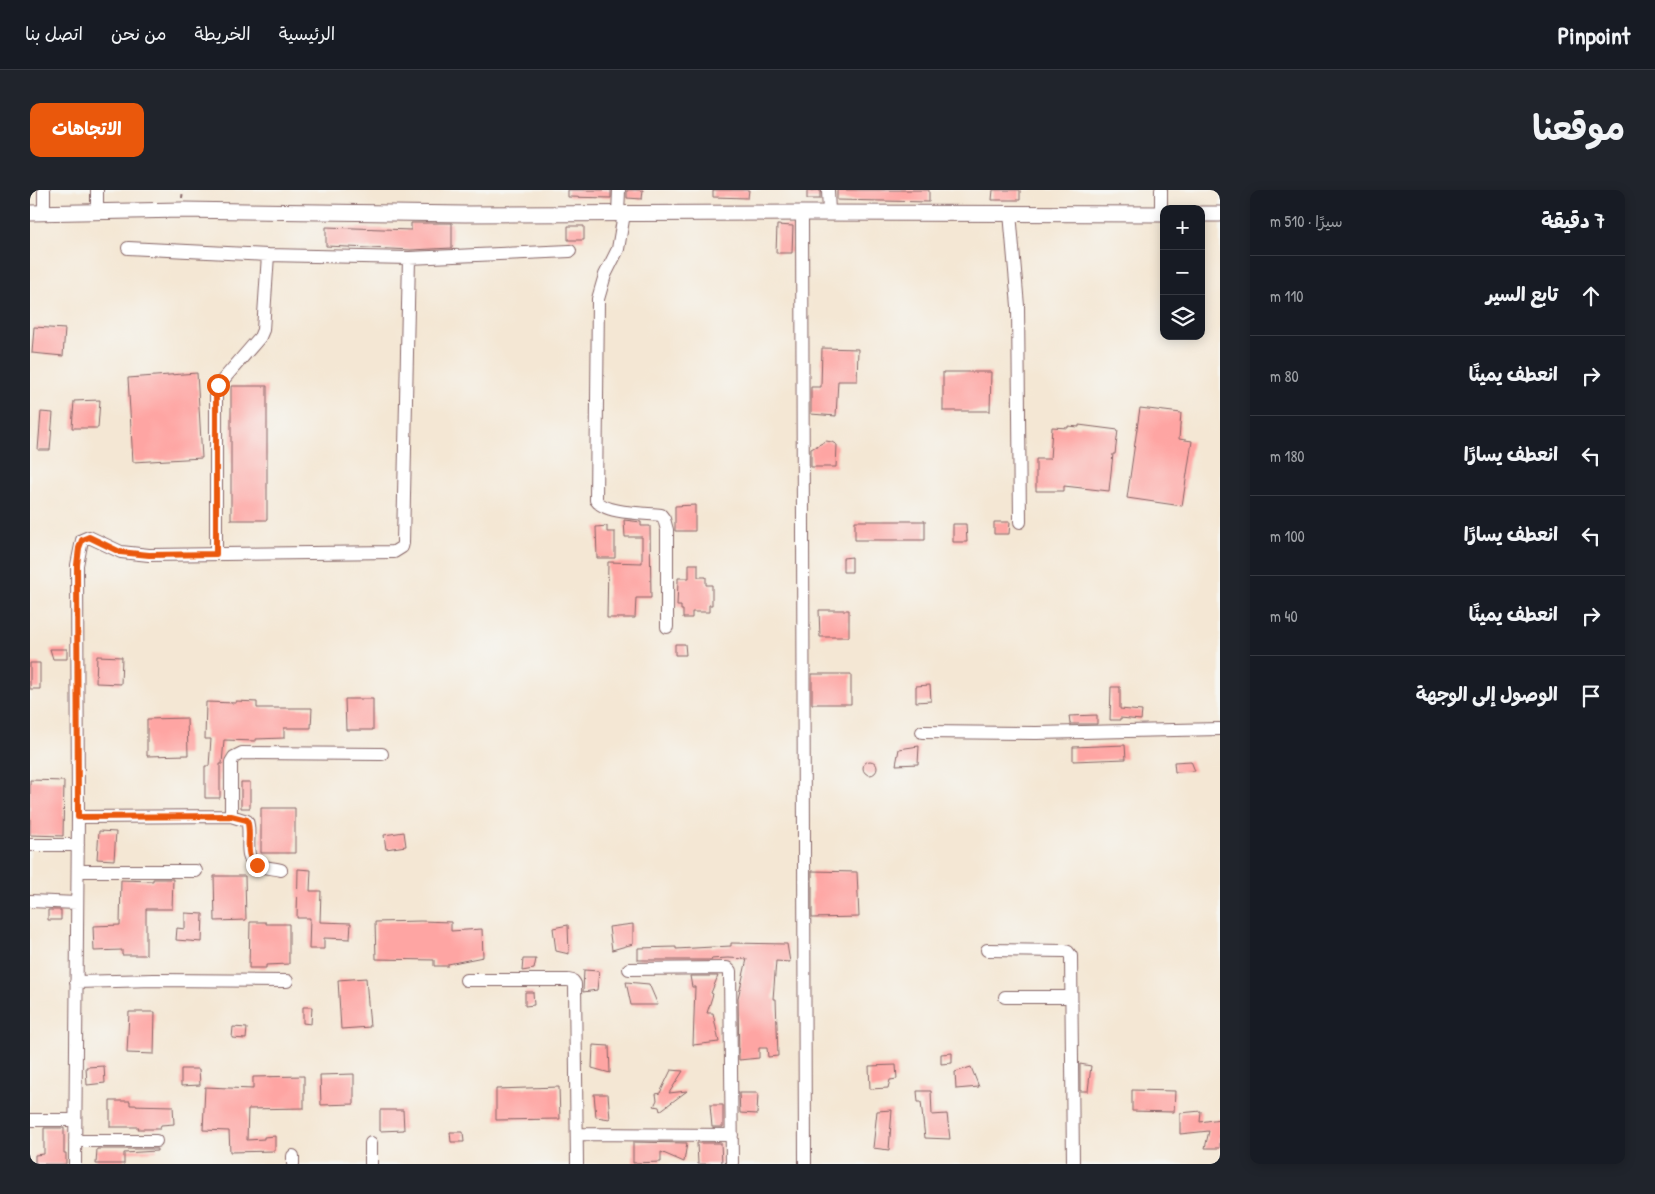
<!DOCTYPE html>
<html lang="ar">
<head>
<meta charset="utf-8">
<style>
  :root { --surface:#171b24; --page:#20242c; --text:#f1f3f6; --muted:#9ea1a6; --line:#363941; --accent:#ea580c }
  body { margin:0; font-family:"Patrick Hand","Playpen Sans Arabic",sans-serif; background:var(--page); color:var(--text); direction:rtl }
  .controls { position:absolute; right:15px; top:15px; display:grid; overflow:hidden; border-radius:10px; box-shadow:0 2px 12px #0003 }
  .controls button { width:45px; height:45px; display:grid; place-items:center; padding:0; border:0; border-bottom:1px solid var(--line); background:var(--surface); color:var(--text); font:25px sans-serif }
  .stop { position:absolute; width:15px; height:15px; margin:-11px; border:4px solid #ea580c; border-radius:50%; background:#fff }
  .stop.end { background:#ea580c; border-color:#fff; box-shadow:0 1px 5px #0008 }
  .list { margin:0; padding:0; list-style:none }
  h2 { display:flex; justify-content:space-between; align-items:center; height:65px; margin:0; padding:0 20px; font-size:21px }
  h2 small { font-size:16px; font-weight:400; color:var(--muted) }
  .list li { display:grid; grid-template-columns:32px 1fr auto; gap:15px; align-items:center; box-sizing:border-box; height:80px; padding:0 20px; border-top:1px solid var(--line) }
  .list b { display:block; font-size:19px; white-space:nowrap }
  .list em { font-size:16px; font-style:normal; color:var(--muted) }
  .icon { flex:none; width:28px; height:28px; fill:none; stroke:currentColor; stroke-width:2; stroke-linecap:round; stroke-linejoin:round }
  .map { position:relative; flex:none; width:1190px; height:974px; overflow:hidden; direction:ltr; border-radius:10px }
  header { display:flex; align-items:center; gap:30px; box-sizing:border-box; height:70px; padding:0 25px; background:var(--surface); border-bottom:1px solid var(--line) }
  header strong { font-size:24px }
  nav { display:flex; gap:28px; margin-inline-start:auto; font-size:18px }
  .intro { display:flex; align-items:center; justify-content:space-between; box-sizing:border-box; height:120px; padding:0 30px }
  h1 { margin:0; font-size:35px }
  .button { padding:12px 22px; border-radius:10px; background:var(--accent); color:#fff; font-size:18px; font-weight:700 }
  main { display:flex; gap:30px; padding:0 30px }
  aside { flex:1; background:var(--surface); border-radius:10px; box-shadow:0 2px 12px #0003 }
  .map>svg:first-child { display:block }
</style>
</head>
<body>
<header>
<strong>Pinpoint</strong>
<nav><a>الرئيسية</a><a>الخريطة</a><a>من نحن</a><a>اتصل بنا</a></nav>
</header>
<div class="intro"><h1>موقعنا</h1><a class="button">الاتجاهات</a></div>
<main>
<aside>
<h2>7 دقيقة<small>سيرًا · 510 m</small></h2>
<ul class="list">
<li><svg class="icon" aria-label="ahead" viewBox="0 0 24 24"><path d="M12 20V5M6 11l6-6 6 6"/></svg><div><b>تابع السير</b></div><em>110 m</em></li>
<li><svg class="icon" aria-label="right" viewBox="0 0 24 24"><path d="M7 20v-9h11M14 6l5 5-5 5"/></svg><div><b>انعطف يمينًا</b></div><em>80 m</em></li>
<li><svg class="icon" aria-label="left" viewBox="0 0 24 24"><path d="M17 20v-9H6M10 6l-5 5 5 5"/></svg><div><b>انعطف يسارًا</b></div><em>180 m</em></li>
<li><svg class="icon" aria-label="left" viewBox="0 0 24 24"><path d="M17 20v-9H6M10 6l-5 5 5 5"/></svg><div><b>انعطف يسارًا</b></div><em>100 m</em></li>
<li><svg class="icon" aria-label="right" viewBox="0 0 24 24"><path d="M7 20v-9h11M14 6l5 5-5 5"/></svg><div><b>انعطف يمينًا</b></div><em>40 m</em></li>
<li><svg class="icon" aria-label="arrive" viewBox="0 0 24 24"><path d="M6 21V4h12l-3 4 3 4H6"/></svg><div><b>الوصول إلى الوجهة</b></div></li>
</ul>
</aside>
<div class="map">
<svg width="1190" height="974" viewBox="0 0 1190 974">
  <rect width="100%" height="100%" fill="#f6f6f2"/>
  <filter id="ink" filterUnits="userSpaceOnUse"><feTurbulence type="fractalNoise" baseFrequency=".02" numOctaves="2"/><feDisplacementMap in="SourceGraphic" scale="10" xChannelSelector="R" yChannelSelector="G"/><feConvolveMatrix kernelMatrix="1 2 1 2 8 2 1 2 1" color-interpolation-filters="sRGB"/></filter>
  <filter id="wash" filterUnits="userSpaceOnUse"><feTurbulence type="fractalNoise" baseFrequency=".0096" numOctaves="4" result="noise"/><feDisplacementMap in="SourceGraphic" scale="20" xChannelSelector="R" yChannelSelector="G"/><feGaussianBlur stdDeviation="1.12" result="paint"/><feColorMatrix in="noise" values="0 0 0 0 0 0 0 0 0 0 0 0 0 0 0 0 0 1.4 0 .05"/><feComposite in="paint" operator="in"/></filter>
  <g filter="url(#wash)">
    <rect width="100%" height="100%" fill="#f4e7d4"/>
    <g id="blocks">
      <path fill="#fea5a3" d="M538 0H581V8L538 7Z
        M597 0H613L612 9 597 8Z
        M683 0H719L718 8 683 7Z
        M790 0V9H777V1Z
        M807 0H899V12L807 10Z
        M963 0H990V10H962Z
        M381 33H422V58L381 60 296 56V37L381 40Z
        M747 35 763 36 762 63H746Z
        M538 36H554V50H538Z
        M4 137 35 139 33 166 2 163Z
        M792 158 828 159 827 191H808L806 226 781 224V197H791Z
        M913 182H961L960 221H913Z
        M167 183 172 268 103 272 98 188Z
        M201 196H237V330H201Z
        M70 210 68 238H42L44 211Z
        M1110 218 1151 223 1149 249 1162 251 1152 316 1097 308Z
        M11 222 23 223 20 260H8Z
        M1049 235 1088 240 1085 264H1083L1079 301 1034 296V301H1006V269H1020L1022 237 1038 238V236L1049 237Z
        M796 251 802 252 807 255 806 277H781V259Z
        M665 315V341H645V316Z
        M594 330 611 332V336H620L621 408H606L605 428H577L578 372 612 373V347H595Z
        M825 331H895V350H825Z
        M964 332H980L979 344H964Z
        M923 334H936L937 352H923Z
        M577 336V342H585V368H567L566 337Z
        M822 367V382H813V368Z
        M659 374H668V387H676V395H682V415H679V422H662V428H653V420H651V416H647L648 391V388H659Z
        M789 420H819V447H790Z
        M645 454H655L656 465H645Z
        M20 459H37V469H23Z
        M67 466 92 467 91 494 66 493Z
        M0 473H10V499H0Z
        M782 484H821V514H782Z
        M900 495 901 511 886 512V496Z
        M1081 497H1090V519L1112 521 1111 530 1090 528V530H1080Z
        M315 509H343V540H316Z
        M206 511 227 512V518H282L281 538H254V548L226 549V551L194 550 192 574H190V608H175V576H179L181 549H175L176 512 206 513Z
        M1067 525V534H1040L1039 526Z
        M157 528 158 565 117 566V529Z
        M1095 555 1096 569 1043 571V557Z
        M889 556 888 574 866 575 869 559Z
        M833 578a7 7 0 1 1 14 0a7 7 0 1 1-14 0Z
        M1161 571 1165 581 1145 582 1144 572Z
        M0 590 34 591 33 646 0 645Z
        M211 592H220V618H211Z
        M231 618H265V663H231Z
        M69 641 86 642 84 670 67 669Z
        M374 642 376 656 356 659 354 645Z
        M268 679 281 680 280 701H291L290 732 321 733 320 749 294 748V759H279L280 728H267Z
        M782 681 827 682 829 727 782 728Z
        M184 686H215L216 730 185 731Z
        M123 689H143L142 719H116V765H92V760L64 761 63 736 90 735 91 690 123 691Z
        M18 720H31V730H18Z
        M155 723 173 724 172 752 146 750 147 738 155 739Z
        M391 731 421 732V741L452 739 453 767 418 774V776H404V770L346 769 345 732Z
        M220 732H236V734H259V774L236 775V778H219Z
        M603 734V754L582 760 579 737Z
        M538 735 539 764 526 761 523 738Z
        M701 753 757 754 760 772 746 771 743 809H746L748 866 738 867 737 858H729V868L709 870 708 808 717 769 698 768 681 769 682 770H608V758L646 757V759L701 756Z
        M493 769H506L504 779 492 781Z
        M554 780 569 781 567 800 553 802Z
        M660 786H688L681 803 683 804 677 823H683L689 852 663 855 665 797H662Z
        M336 788 340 837 311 839 308 790Z
        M596 792 619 794 628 815H601Z
        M495 802H503L504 815 495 816Z
        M273 817H282L281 834 273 833Z
        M99 822H125L124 864 97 863Z
        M203 837 217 838 216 849 202 848Z
        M563 855 579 856 580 883 562 878Z
        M922 863V873L911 874V864Z
        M1050 874 1061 876 1058 901H1050Z
        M866 875 867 889 860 890 858 898 840 899 839 876Z
        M74 876 75 893 57 895 56 877Z
        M941 877 949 897 926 899 925 882Z
        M151 879H169L170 895 151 896Z
        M641 880 653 881 639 903 657 901 630 921 629 917 624 916 627 910 626 904 630 903Z
        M324 884V914L291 915 290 885Z
        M274 886V918L218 919 217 950 234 949V947L245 946V961L200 962 199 941 173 940 175 897 223 899V887Z
        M529 897 530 929 466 930V899Z
        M1102 900 1145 901 1144 922 1102 921Z
        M887 901H901L902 925 917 924 920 949 895 948 891 912H888Z
        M709 903H728L727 924 710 923Z
        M564 904H578L580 929 566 927Z
        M80 911H100V915L143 916 144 934 131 935 130 939H108L109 937H80Z
        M680 915H693V937H682Z
        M350 920H373L374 940 350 941Z
        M862 920 859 960 843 958 847 921Z
        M1171 921 1170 932 1190 929V958H1175L1179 941 1150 944V923Z
        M14 938H34V963H36V974H5V965L14 964Z
        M420 942H433L434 952H421Z
        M603 952 657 953 654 972 631 962V972L603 973Z
        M667 953H691L692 974H668Z
        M67 959H127V961L94 963V974H66Z"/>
    </g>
  </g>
  <g filter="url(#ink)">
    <use href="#blocks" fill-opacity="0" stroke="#866566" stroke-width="1"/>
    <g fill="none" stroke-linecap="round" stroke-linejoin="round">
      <defs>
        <path id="minor" d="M14 0V23
          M67 0V22
          M798 0 799 23
          M1131 0V24
          M772 23 775 974
          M980 23 988 116 990 332
          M588 24 589 0
          M594 24 588 59 575 85 568 109 566 310C575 324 615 323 631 325L634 329 637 340V437
          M98 58 238 65 379 68 540 61
          M186 364V198L230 147 233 140 238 65
          M892 542 1006 543 1190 539
          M201 626 217 631C222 643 212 669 227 675 234 678 244 678 251 680
          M48 627 201 626V572L204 567 212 563 352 564
          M0 655H48
          M48 681H166
          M0 711 47 713
          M957 760 1035 761 1038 762 1041 766 1043 974
          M599 779 697 778 700 781 702 974
          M436 790H538L543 791 545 794 547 974
          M46 792 124 790 257 791
          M975 807H1041
          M0 930H45
          M547 944 702 945
          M45 951H126
          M341 953V974
          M45 974 48 627 47 375 52 350 59 347 91 362 119 365 364 362 372 357 373 353 379 68
          M263 974V966"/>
        <path id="major" d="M0 23 152 20 435 24 772 23 1134 24
          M1171 24H1190"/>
      </defs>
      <use href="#minor" stroke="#866566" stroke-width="14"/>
      <use href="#major" stroke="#866566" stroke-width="17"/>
      <path stroke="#866566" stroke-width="2" stroke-dasharray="4 4" stroke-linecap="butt" d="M152 8 153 0"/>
      <use href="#minor" stroke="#fff" stroke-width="12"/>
      <use href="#major" stroke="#fff" stroke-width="15"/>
    </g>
  </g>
  <g fill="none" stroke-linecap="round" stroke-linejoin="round" filter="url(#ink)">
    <path stroke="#ea580c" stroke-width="6" d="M188 195 186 201V364L119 365 90 362 59 347 52 350 49 358 47 375 48 627 201 626 217 630C223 646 212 665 227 675"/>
  </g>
</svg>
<div class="controls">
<button>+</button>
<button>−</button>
<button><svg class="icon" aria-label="layers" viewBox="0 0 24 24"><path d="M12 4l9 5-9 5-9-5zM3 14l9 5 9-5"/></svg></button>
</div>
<div class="stop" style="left:188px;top:195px"></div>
<div class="stop end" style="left:227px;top:675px"></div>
</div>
</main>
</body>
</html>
